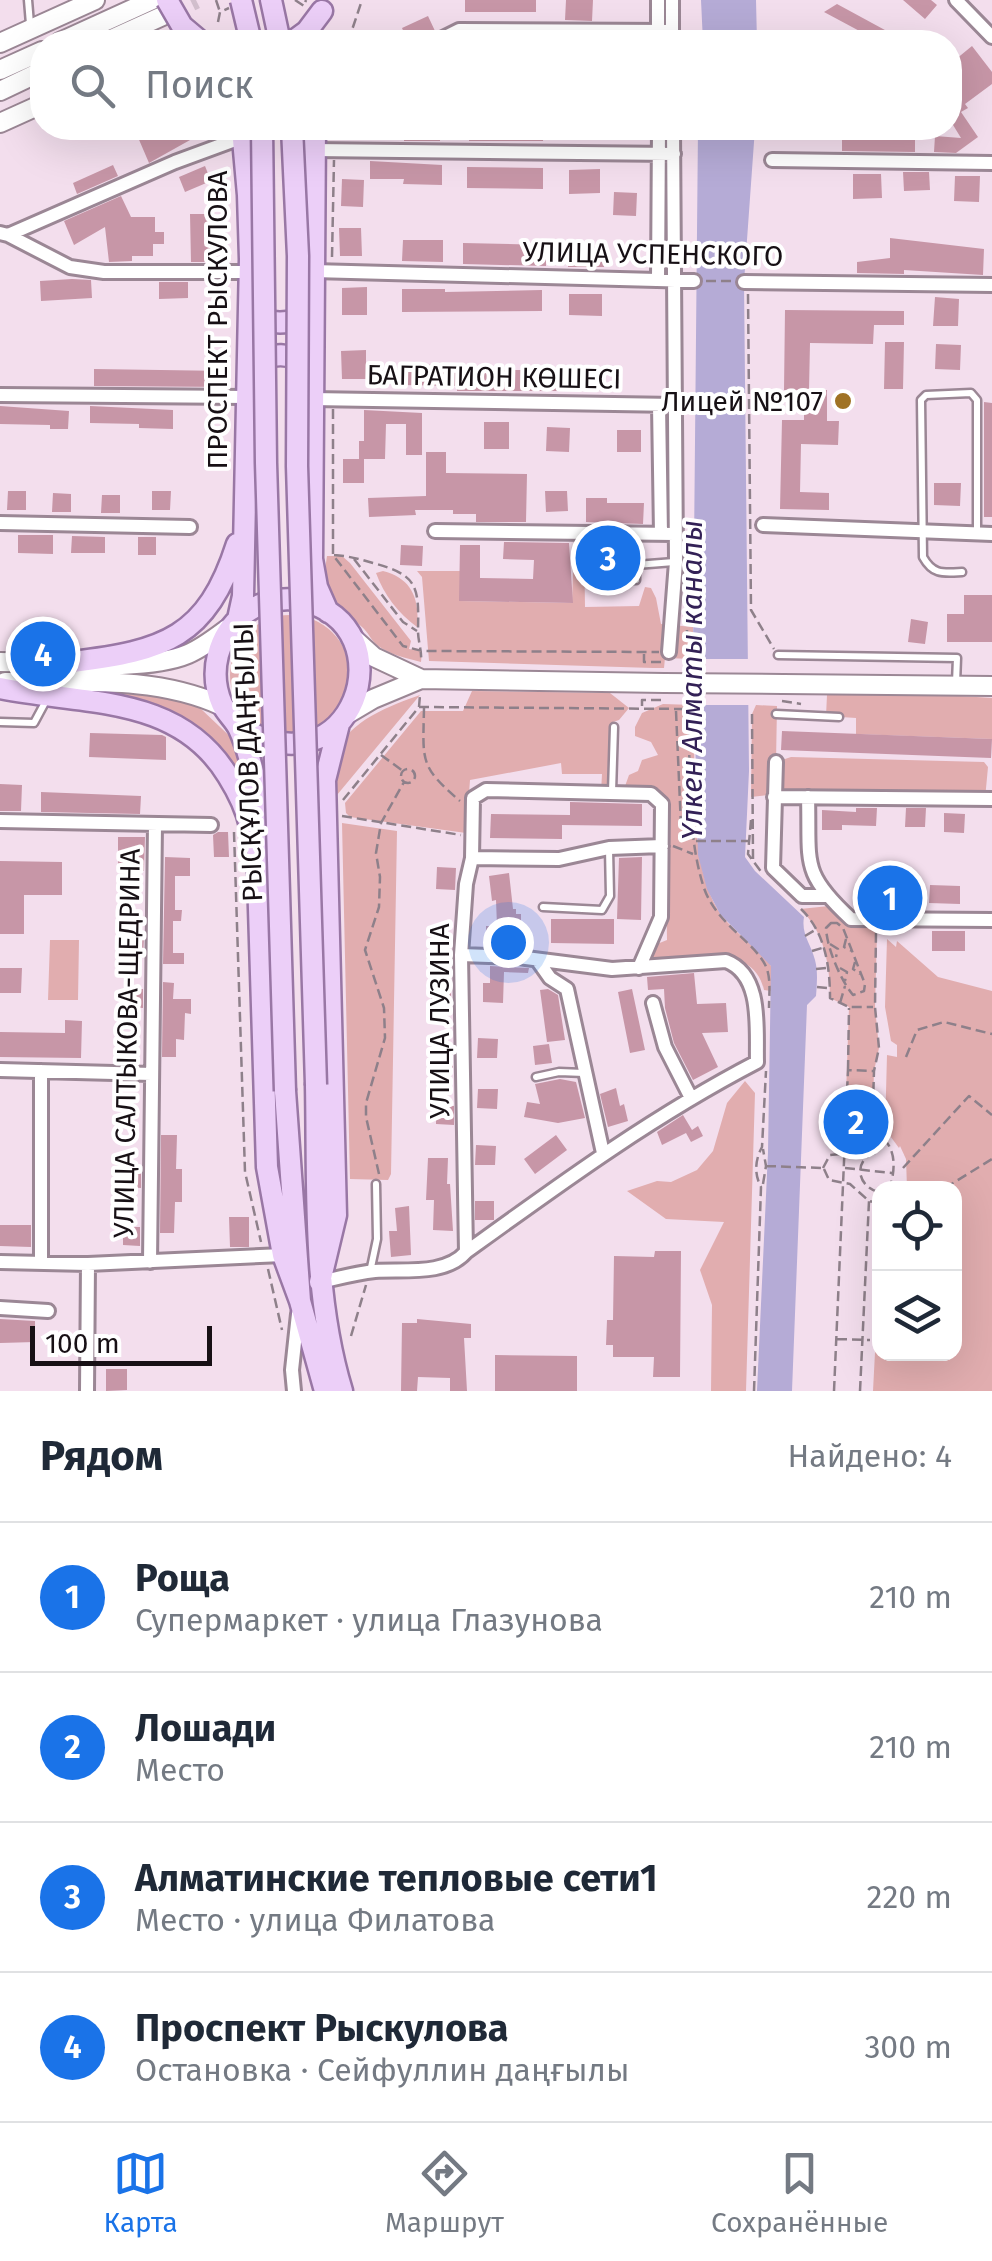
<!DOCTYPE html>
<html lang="ru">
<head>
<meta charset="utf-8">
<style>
  :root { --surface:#fff; --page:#f2f2f3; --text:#1f2937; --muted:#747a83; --line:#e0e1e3; --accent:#1a73e8 }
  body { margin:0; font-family:"Fira Sans",sans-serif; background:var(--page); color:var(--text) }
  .controls { position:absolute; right:30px; bottom:30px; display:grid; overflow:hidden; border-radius:20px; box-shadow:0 10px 40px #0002 }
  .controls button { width:90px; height:90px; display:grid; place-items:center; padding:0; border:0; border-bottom:2px solid var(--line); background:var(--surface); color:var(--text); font:50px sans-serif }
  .scale { position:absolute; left:30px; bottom:25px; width:182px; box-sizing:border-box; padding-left:10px; border:5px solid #171015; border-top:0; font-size:28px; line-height:35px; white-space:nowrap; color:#171015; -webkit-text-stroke:8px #fff; paint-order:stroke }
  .you { position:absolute; left:508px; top:942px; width:35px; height:35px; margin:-25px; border:8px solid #fff; border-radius:50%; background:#1a73e8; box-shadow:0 0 0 15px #1a73e833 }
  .badge { display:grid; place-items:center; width:65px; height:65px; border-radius:50%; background:var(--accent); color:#fff; font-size:32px; font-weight:700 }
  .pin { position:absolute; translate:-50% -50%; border:5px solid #fff; box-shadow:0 2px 10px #0006 }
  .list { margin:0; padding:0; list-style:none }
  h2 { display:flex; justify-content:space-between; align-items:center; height:130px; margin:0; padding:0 40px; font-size:42px }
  h2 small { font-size:32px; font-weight:400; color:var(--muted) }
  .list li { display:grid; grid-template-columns:65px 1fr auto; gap:30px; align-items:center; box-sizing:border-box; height:150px; padding:0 40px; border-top:2px solid var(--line) }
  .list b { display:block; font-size:38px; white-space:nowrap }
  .list p { margin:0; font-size:32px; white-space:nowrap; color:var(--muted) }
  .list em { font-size:32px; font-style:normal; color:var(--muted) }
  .icon { flex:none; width:55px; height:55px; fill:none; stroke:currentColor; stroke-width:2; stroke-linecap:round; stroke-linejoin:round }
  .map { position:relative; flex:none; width:992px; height:1391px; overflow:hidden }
  .search { position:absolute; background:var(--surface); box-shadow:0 10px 40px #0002; left:30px; right:30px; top:30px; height:110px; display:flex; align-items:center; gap:25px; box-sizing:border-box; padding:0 35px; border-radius:40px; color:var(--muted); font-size:38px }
  .sheet { height:730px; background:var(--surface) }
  nav { display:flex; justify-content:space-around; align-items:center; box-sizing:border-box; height:140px; border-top:2px solid var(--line); background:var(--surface); font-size:28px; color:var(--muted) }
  nav a { display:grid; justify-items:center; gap:5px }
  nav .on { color:var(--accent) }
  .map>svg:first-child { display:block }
</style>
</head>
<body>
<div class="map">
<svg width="992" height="1391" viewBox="0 0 992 1391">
  <rect width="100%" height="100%" fill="#f3deed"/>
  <path fill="#e1adaf" d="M574 537 584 540 585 607 639 606 645 587 651 588 656 598 661 624 693 627V659L665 658 664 668H653L429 661 422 577 417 571H460V601L572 603Z
    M327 556H342L350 563 411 641 409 649 422 651 421 662C406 658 390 655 377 645 371 640 368 632 362 627 334 602 320 598 327 556Z
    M383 571C411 578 420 598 417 627 398 613 384 595 376 573Z
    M230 675a60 60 0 1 1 120 0a60 60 0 1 1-120 0Z
    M68 690 160 692 200 708 238 744 252 799C214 709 157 701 68 690Z
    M867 690 992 698V739L856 734V718L826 716 827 695Z
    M472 691 610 693 629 708 619 720 613 722 612 793H601L602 774H562L561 763 470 780 466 833 350 817 346 813 345 803 421 711H463Z
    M420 695 332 801C334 786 333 767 337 753 347 721 392 705 420 695Z
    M663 704 694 705C696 765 687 859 718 910 729 928 752 944 767 959L771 966V991L764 990C753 939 683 959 645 962L657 944 667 940 665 804 661 791 624 789 629 775 638 771 642 760 658 755 651 742 635 736V727L642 713Z
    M756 705 777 706 776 762 791 757 984 762 988 767 985 799 775 794 751 797 752 714Z
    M342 823 397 831 391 1174 388 1180 350 1179Z
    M829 906 848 925 870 926 877 934 875 1007 879 1048 874 1071 872 1137 852 1153H844L849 1007 830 998C830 966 825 932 800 909Z
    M887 939 896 947 897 941 938 977 992 991V1391H873L879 1275 880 1354H954V1188H907L906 1159 900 1146 899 1148 885 1129 887 1055 897 1057V1045L891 1041 885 1007Z
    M50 940H79L78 1000H48Z
    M745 1081 755 1093 746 1391H711L712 1305 700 1270 724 1222 666 1219 627 1191 657 1181 671 1182 697 1170 713 1151 727 1103Z"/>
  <path fill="#b5abd6" d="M701 0H756L757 42H703Z
    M698 128H755L744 282 749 771 745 857 755 871 804 917C801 934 811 944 815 960 818 971 817 984 816 996L807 1005 792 1391H757L768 1152 771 966 720 914 707 889 698 855 693 651Z"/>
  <path fill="#f3deed" d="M688 659H752L753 705H689Z"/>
  <path fill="#c796a7" d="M465 0H536V12H465Z
    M566 0H593L592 21 565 20Z
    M903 0H931L937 5 925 19Z
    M837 4 907 42H880L824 12Z
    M428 16 435 31 408 42 402 28Z
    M972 46 992 72V84L965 104 968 108 961 112 978 137 956 153 934 152 935 136 961 138 950 120V64Z
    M134 128H195L199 135 149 163Z
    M404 128H440V141H404Z
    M469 128H544L543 141H469Z
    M571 128H600V140L571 139Z
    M842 128H878L877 138H915V152L842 151Z
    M370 161 442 165V185L403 184 404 179H370Z
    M113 165 118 176 77 194 73 183Z
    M205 166 211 181 185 192 179 177Z
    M467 167 543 168V189L467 188Z
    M600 169V193L569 194V170Z
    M903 172H929L930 190 904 191Z
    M853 174H881L882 198 853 199Z
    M955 176H980L979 202 954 201Z
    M342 179 364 180 363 207 341 206Z
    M614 192 637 193 636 216 613 215Z
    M121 196 131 217H155V232H164V244H153V256H132V261L109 262 105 227 74 245 64 221Z
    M190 214H213V262H191Z
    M339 228H361L362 256H340Z
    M890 238 984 249 983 275 904 270V274L857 273V262L890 258Z
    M403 240H443V262L402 261Z
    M463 243 547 245 546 266 463 264Z
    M569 246 604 247V267H568Z
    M72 279 91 280 92 298 41 301 40 281Z
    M159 282H188V298L159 299Z
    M367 287V315H342V288Z
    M402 289H445V292L542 290V311L402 312Z
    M569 294H602V316L569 315Z
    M935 297 959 299 958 326H933Z
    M785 310 904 311V325H874L873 344 810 343 809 390H827V421H839L838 445 801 444 800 492 829 493V510L780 509 782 420H804V396L799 390H784Z
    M885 342H904L903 389H884Z
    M936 344 961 345 960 370 935 369Z
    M366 350V379H342L341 351Z
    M402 364 443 365V370H602L603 391H457V386L402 385Z
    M94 369 227 371V387L94 386Z
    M984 402 992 403V517H984Z
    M0 406 69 411 68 429H50V425L0 424Z
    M90 406 173 410V429L139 428V424L90 423Z
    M364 410 422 413V455H406V424H386L385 459H359V441H364Z
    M484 422H509V449H484Z
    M547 427 570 428 569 452 546 451Z
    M617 430H641V452H617Z
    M426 452H446V473L527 474 526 522H476V514H453V510H415L416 515 369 517 368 498 426 496Z
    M343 459H364V483H343Z
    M934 483H961L960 506 934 505Z
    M8 491H26V510H7Z
    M152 491H171L170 510H152Z
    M545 491H567L568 511 546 512Z
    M53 493 71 494V512H52Z
    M102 495H120V513H101Z
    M586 498H607V503H644L643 524 586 522Z
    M18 535H53V554L18 553Z
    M72 536 105 537V553H71Z
    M138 537H156V555H138Z
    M504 542 569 543 573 603 459 601 460 545H480V578L533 579 534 560 503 559Z
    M401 545 423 546 422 566 400 565Z
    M624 546V570H593V547Z
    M964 595H992V642H947V614H964Z
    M911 619 928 622 925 644 908 642Z
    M782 731 992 739 991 758 781 750Z
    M90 733 162 735 166 737V760L89 757Z
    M0 784 22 785 21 811H0Z
    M41 792 141 796 140 814 41 812Z
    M570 802 642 804V826L562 825V839L490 838 491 814 570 815Z
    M856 808H877L876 826 842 825V830H822V810L856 812Z
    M906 808H926L925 827H905Z
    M944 813 965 814 964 833 944 832Z
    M218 832H228L229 857H214L213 835Z
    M118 837H145L144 871H118Z
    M165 857 190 858V876H175V910H182L181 921H173V953H184V964H163Z
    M642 857 641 920 617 919 619 858Z
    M0 861 62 862V895H24V934H0Z
    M437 867 456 868 455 890 436 889Z
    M509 873 513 909H516V914H521V939H486V926H497L496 900 492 901 489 876Z
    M879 883H907V902H879Z
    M930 885 960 886V904L929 903Z
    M551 919H614V944L551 943Z
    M932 931H965V951H932Z
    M127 938H144L143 956H126Z
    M490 966 529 968 528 973 504 972 503 1003 483 1002V983H490Z
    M0 968H22L21 993H0Z
    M694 973 697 1004 726 1003 728 1032 702 1033 718 1067 693 1080 674 1043 665 1008 664 989 648 990 647 977Z
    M163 982 174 983 173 999H191V1014L185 1013 184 1040 176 1039V1057H162Z
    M432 982 451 983V1002L431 1001Z
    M124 989H143V1008L124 1007Z
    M548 989 558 995 565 1040 547 1042 540 990Z
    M632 989 645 1050 630 1053 618 992Z
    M65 1020 82 1021 81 1058 0 1057V1032L65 1033Z
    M478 1038 498 1039 497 1058H477Z
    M549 1044 552 1063 535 1065 533 1046Z
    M434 1048H453V1068L433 1067Z
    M560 1079 576 1082 585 1118 558 1123 524 1117 527 1102 540 1104 535 1084Z
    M616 1088 620 1106 624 1104 628 1121 608 1127 600 1094Z
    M478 1089H498L497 1109 477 1108Z
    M436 1105 454 1106V1125L436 1124Z
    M683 1115 692 1130 698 1126 703 1136 691 1142 686 1133 662 1145 657 1132Z
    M161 1135H177L176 1169H182V1202H175L174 1233H160Z
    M556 1135 567 1150 535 1174 524 1159Z
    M476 1145 496 1146 495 1165H475Z
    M428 1158H448L447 1184H450L453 1231 433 1230 434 1200H426Z
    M124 1169H141V1188L123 1187Z
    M475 1201H494V1220H475Z
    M409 1206 411 1255 391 1257 389 1231H397L395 1208Z
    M229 1217H249V1247H230Z
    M0 1225H31V1247L0 1246Z
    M123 1227H140V1246L123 1245Z
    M655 1251H681L680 1377H653L654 1357H613V1345H606L607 1320H613L614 1256 654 1257Z
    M0 1319 35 1321V1342L0 1343Z
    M417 1319 471 1324V1338H464L467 1391H450V1378L418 1377 417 1391H401L402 1323H417Z
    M495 1355 577 1356V1391H495Z
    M106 1369H127V1390L106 1391Z"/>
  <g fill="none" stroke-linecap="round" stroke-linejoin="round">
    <path stroke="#d2bfcd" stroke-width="18" stroke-dasharray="18 9" stroke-linecap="butt" d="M167 14 196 0"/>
    <defs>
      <path id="service" d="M28 0 30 24
        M962 572C943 573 933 575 923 557L921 400 926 395 971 393 977 400V532
        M599 580H636V565L674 562
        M778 655 957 658 956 683
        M776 714 839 717
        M0 722 34 723 48 697
        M612 792 614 727
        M543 907 602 910 610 896 609 849
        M536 1077 559 1072 584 1073
        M370 1272 377 1239 376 1184"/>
      <path id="minor" d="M658 0V42
        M956 0 992 37
        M435 42 459 30 672 31
        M672 42V0
        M314 150 674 154
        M772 160 992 163
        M0 233 8 235 175 162 243 137
        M8 235 70 267 104 272H249
        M313 271 694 281
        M658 280 659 128
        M744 282 992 285
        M0 395 247 397
        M312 399 675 405
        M659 405 661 534
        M0 523 190 527
        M763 525 992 534
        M435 531 675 534
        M669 652 676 562 673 128
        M776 762 773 868 802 896H826
        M774 797 992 799
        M808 797C810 863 800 872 851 919L992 920
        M0 821 211 825
        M472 858 559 859 609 848 662 846
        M538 961 550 978 567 989 603 1153
        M653 1003 665 1047 690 1096
        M0 1070 152 1074
        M466 1252 461 955 466 884 472 858 473 798 486 790 651 794 662 804 661 917 639 968
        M0 1262 88 1264 283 1255
        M41 1262V1071
        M150 1262 155 824
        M320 1282C338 1278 356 1273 375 1271 404 1269 445 1276 466 1252 560 1184 653 1116 757 1062 756 1029 763 975 726 961L612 969 518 957 461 955
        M0 1308 48 1311
        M87 1391 88 1264
        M294 1391 292 1370 298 1314"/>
      <path id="secondary" d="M60 42 152 0
        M105 42 167 14
        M0 43 95 0
        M0 70 42 51
        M0 91 42 71
        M0 123 42 104
        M353 638 374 657 421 679
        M0 662C51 662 143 673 188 654 202 648 215 638 227 629
        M5 682C78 683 155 675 222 706
        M783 684 992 686
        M346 715 373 699 421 679 664 683"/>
      <path id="primary" d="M271 0 280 42
        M292 42 307 31 322 11
        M315 128 312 559 317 587 328 612
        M251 310C267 327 293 326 309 311
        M252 368C270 350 292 352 311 368
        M238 619 243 596 250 259 248 195 242 128
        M72 662C164 651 207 638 237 544
        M0 688C84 705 178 694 228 776 238 792 246 808 250 826
        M237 725C353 800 410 625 302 601 282 596 260 602 244 614 218 635 208 672 222 704 226 713 235 720 239 729 247 746 251 763 255 780L267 1167 283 1255 300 1301
        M316 1085C318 1188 312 1292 342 1391
        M285 1091 300 1301 325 1391
        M320 1282 336 1215 325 780 339 724"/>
    </defs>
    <use href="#service" stroke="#9b8795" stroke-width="11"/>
    <use href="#minor" stroke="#9b8795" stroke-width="18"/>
    <use href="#secondary" stroke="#9b8795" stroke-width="22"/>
    <use href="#primary" stroke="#9977a5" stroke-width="25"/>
    <path stroke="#8e808a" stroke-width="2.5" stroke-dasharray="10 5" stroke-linecap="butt" d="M216 0 220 12
      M295 0 304 6 306 0
      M218 22 220 12 229 8
      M348 42 362 0
      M335 137V128
      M332 257 334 160
      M706 281H733
      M748 294 751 610 774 649
      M333 409V555L403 646 422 651 659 652
      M334 555C349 556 359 559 373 563 418 575 419 586 418 631 418 641 422 651 421 662
      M354 559 403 622 417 631
      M682 635H687V593
      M644 654V662H663
      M782 701 801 704
      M642 706V700H664
      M419 707 688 709C691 766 686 830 703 885 715 925 757 942 767 969 771 982 769 995 769 1008
      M424 708C423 761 419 766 460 801
      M676 711 681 826 692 827
      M752 714 753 859
      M381 755 403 771
      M401 776a7 7 0 1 1 14 0a7 7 0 1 1-14 0Z
      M343 800 419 707 420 695
      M342 816 461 835
      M751 820 748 854 762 873
      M234 832 245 1172 261 1242
      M696 841H748
      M673 846 693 854
      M801 909C825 932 830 966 830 998L849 1007H873
      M831 923H837L843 928 865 984 864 991 853 995C840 979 827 948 826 928Z
      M805 936 815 930
      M846 939 844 947 852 951
      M830 944 838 949 836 957
      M812 951 822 948
      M855 962 853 969 860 974
      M840 968 847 972 845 981
      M816 969 826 968
      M817 987 828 988
      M840 1003 845 986
      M906 1057 917 1030 944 1022 992 1034
      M848 1070 849 1008
      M872 1137 874 1071 879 1048 875 1007 876 932
      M766 1166 823 1168
      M823 1168 830 1155 852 1153 872 1137 881 1136C897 1150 895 1169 890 1188
      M845 1168 892 1173
      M903 1168 969 1096 992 1115
      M824 1169 829 1180 850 1184 869 1201 880 1203
      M379 1174 366 1117V1103L385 1038 384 1008 365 950 379 907 380 877 376 853 381 823 404 782
      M763 1184 766 1166 763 1149
      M945 1188 992 1159
      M878 1192C854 1185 854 1155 880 1152
      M268 1269 282 1330
      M873 1277 880 1279
      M351 1336 366 1285
      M837 1339 870 1340
      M754 1391 761 1187C754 1174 755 1160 762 1147L766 1071
      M834 1391 848 1070 874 1071
      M860 1391 869 1201"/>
    <use href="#service" stroke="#fff" stroke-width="6"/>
    <use href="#minor" stroke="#fff" stroke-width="12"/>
    <use href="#secondary" stroke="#fff" stroke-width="18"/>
    <use href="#primary" stroke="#eccff8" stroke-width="20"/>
    <defs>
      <path id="secondary-bridge" d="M664 683 783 684"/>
      <path id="primary-bridge" d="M167 0 182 26 201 42
        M241 0 251 42
        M262 128 266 463 285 1091
        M292 128 298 256 297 466 316 1085"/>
    </defs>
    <use href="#secondary-bridge" stroke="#9b8795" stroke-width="22" stroke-linecap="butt"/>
    <use href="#primary-bridge" stroke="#9977a5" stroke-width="25" stroke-linecap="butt"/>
    <use href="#secondary-bridge" stroke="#fff" stroke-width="18"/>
    <use href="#primary-bridge" stroke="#eccff8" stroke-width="20"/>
  </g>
  <circle fill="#a07224" stroke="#fff" stroke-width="4" cx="843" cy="401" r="10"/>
  <g text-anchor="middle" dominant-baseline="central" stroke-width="8" stroke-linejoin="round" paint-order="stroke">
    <g font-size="28" fill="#171015" stroke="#fff">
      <text transform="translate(653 254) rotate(1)">УЛИЦА УСПЕНСКОГО</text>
      <text transform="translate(217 320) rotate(-90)">ПРОСПЕКТ РЫСКУЛОВА</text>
      <text transform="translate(494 377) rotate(1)">БАГРАТИОН КӨШЕСІ</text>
      <text transform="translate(248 762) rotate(-92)">РЫСҚҰЛОВ ДАҢҒЫЛЫ</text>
      <text transform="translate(439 1021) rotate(-90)">УЛИЦА ЛУЗИНА</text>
      <text transform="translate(127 1043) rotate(-89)">УЛИЦА САЛТЫКОВА-ЩЕДРИНА</text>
    </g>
    <g font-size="28" fill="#171015" stroke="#fff" text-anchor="end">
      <text x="823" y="401">Лицей №107</text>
    </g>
    <g font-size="30" font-style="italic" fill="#332156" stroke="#fff">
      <text transform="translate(692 680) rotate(-90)">Үлкен Алматы каналы</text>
    </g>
  </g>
</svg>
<div class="controls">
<button><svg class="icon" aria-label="locate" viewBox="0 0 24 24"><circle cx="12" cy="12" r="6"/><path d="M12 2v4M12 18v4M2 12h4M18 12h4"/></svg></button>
<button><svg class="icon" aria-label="layers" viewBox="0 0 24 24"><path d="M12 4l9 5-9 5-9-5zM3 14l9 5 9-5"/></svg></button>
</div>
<div class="scale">100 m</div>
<div class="you"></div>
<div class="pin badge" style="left:890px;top:898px">1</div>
<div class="pin badge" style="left:856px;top:1122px">2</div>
<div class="pin badge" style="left:608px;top:558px">3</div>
<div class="pin badge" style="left:43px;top:654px">4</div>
<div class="search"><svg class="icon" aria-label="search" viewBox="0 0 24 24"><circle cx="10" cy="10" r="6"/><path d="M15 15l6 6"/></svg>Поиск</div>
</div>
<section class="sheet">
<h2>Рядом<small>Найдено: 4</small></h2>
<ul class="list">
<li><span class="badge">1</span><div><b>Роща</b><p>Супермаркет · улица Глазунова</p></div><em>210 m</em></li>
<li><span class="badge">2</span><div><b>Лошади</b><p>Место</p></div><em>210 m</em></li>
<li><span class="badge">3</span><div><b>Алматинские тепловые сети1</b><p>Место · улица Филатова</p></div><em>220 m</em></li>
<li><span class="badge">4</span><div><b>Проспект Рыскулова</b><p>Остановка · Сейфуллин даңғылы</p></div><em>300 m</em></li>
</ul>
</section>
<nav>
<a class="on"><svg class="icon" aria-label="map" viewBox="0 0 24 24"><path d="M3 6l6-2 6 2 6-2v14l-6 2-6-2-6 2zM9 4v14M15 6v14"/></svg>Карта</a>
<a><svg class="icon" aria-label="directions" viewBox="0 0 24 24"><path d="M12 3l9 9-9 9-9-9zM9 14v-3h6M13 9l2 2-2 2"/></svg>Маршрут</a>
<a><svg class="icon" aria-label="saved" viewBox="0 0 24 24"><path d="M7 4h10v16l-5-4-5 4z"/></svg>Сохранённые</a>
</nav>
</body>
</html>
